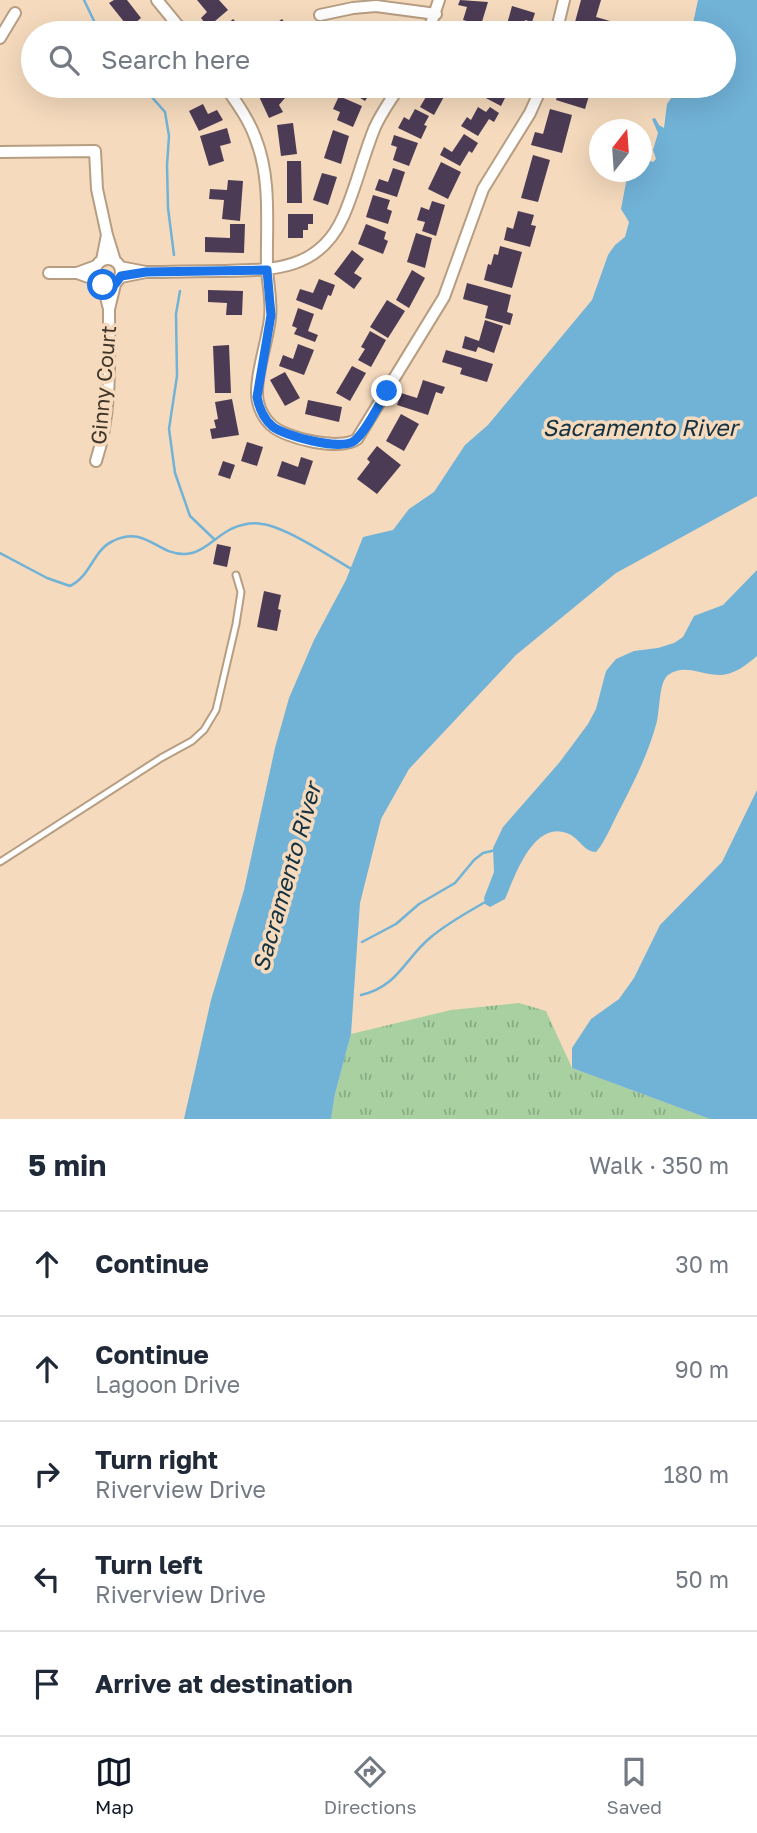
<!DOCTYPE html>
<html lang="en">
<head>
<meta charset="utf-8">
<style>
  :root { --surface:#fff; --page:#f6f6f7; --text:#1f2937; --muted:#747a83; --line:#e0e1e3; --accent:#111827 }
  body { margin:0; font-family:"Golos Text",sans-serif; background:var(--page); color:var(--text) }
  .compass { position:absolute; left:589px; top:119px; width:63px; height:63px; border-radius:50%; background:var(--surface); box-shadow:0 7px 28px #0002; rotate:17deg }
  .stop { position:absolute; width:21px; height:21px; margin:-16px; border:5px solid #1a73e8; border-radius:50%; background:#fff }
  .stop.end { background:#1a73e8; border-color:#fff; box-shadow:0 2px 7px #0008 }
  .list { margin:0; padding:0; list-style:none }
  h2 { display:flex; justify-content:space-between; align-items:center; height:91px; margin:0; padding:0 28px; font-size:30px }
  h2 small { font-size:23px; font-weight:400; color:var(--muted) }
  .list li { display:grid; grid-template-columns:46px 1fr auto; gap:21px; align-items:center; box-sizing:border-box; height:105px; padding:0 28px; border-top:2px solid var(--line) }
  .list b { display:block; font-size:26px; white-space:nowrap }
  .list p { margin:0; font-size:23px; white-space:nowrap; color:var(--muted) }
  .list em { font-size:23px; font-style:normal; color:var(--muted) }
  .icon { flex:none; width:38px; height:38px; fill:none; stroke:currentColor; stroke-width:2; stroke-linecap:round; stroke-linejoin:round }
  .map { position:relative; flex:none; width:757px; height:1119px; overflow:hidden }
  .search { position:absolute; background:var(--surface); box-shadow:0 7px 28px #0002; left:21px; right:21px; top:21px; height:77px; display:flex; align-items:center; gap:18px; box-sizing:border-box; padding:0 24px; border-radius:38px; color:var(--muted); font-size:26px }
  .sheet { height:616px; background:var(--surface) }
  nav { display:flex; justify-content:space-around; align-items:center; box-sizing:border-box; height:98px; border-top:2px solid var(--line); background:var(--surface); font-size:19px; color:var(--muted) }
  nav a { display:grid; justify-items:center; gap:4px }
  nav .on { color:var(--accent) }
  .map>svg:first-child { display:block }
</style>
</head>
<body>
<div class="map">
<svg width="757" height="1119" viewBox="0 0 757 1119">
  <defs>
    <pattern id="grass-tufts" width="24" height="20" patternUnits="userSpaceOnUse" patternTransform="scale(1.75)"><rect width="24" height="20" fill="#a8d0a1"/><path d="M3 7l-1-3M5 7V3M7 7l1-3M15 17l-1-3M17 17v-4M19 17l1-3" fill="none" stroke="#8aaa83"/></pattern>
  </defs>
  <rect width="100%" height="100%" fill="#f5dabd"/>
  <path fill="url(#grass-tufts)" d="M519 1003 546 1011 572 1068 710 1119H331L335 1094 351 1034 451 1010Z"/>
  <path fill="#71b2d7" d="M698 0H757V496L616 573 516 655 409 769 381 819 360 903 351 1034 335 1094 331 1119H184L211 1000 244 890 275 748 289 698 314 640 346 580 363 537 393 530 409 509 434 492 465 445 488 425 592 300 608 255 615 245 625 237 629 222 621 209 628 172H642L643 143 644 159 653 162 656 159 653 150 658 133 652 119 655 118 659 125 664 128 667 104 672 97 671 93 659 86H724V33H691Z
    M757 570V656C746 665 734 675 720 675 702 675 684 663 668 675 659 682 660 708 657 721 649 752 635 780 620 809 613 822 608 835 600 847L596 852C583 851 580 839 569 834 534 818 515 876 505 899L490 907 485 904 484 898 494 872 493 848 503 827 559 763 588 724 596 709 606 671 616 659 634 651 658 648 674 643 683 637 694 616 723 605Z
    M757 790V1119H710L572 1068V1048L591 1019 619 999 634 978 660 925 722 862Z"/>
  <g fill="none" stroke-linecap="round" stroke-linejoin="round">
    <path stroke="#71b2d7" stroke-width="2.5" d="M84 0 95 23 102 33
      M142 86 165 112 169 136 167 165 168 208 174 255
      M180 291 176 314 177 376 169 429 175 473 190 516 214 539
      M0 553 47 578 70 586C91 576 93 550 113 541 145 525 156 554 184 554 202 554 215 537 231 529 240 525 251 522 262 524 286 527 331 557 353 570
      M362 942 396 924 419 904 455 883 474 860 483 853 496 850
      M361 995C398 987 405 958 431 937 449 922 468 912 487 901"/>
  </g>
  <path fill="#4c3b55" d="M114 0H127L141 18 129 28 109 3Z
    M197 0H219L228 10 208 27 201 18 207 12Z
    M460 0 488 2 481 25 463 20 467 7 458 5Z
    M581 0H601L596 17 610 21 608 30 575 22Z
    M512 6 535 13 532 22 525 20 522 32 506 28Z
    M233 19 238 24 234 27 240 33H217Z
    M282 19 292 33H275L271 27Z
    M393 22 410 33H386Z
    M455 24 482 33H452Z
    M179 86H201L189 97Z
    M265 86H275L279 95 283 93 285 98 279 105 283 112 269 118 256 90Z
    M353 86H375L365 101 349 91Z
    M424 86H432L446 93 434 115 420 107 427 95 421 92Z
    M488 86H511L501 106 482 96Z
    M568 86H592L585 109 556 100 559 89 567 91Z
    M339 96 362 106 353 127 337 120 340 112 333 109Z
    M203 104 208 114 217 110 223 120 199 131 189 111Z
    M478 107 486 112 490 107 499 113 494 122 489 119 478 136 461 126 467 117 471 120Z
    M415 109 429 116 424 125 427 126 421 139 398 128 404 117 409 120Z
    M550 109 572 115 562 153 531 145 535 132 543 134Z
    M293 123 297 154 281 156 277 125Z
    M227 128 231 143 220 146 224 161 209 166 200 136Z
    M333 130 349 136 341 164 324 158Z
    M464 134 478 143 472 153 469 151 460 166 440 155 444 147 452 152Z
    M394 135 418 143 409 166 393 160 397 147 391 145Z
    M533 155 550 160 538 202 521 198Z
    M287 161H301L302 203H287Z
    M441 162 461 172 448 199 428 189Z
    M393 168 405 172 397 197 375 190 379 179 388 182Z
    M322 173 337 177 328 205 313 200Z
    M228 180 243 181 240 221 222 219 224 200 209 199 210 189 227 190Z
    M373 195 390 200 387 209 392 211 388 224 366 217Z
    M432 201 445 205 436 236 422 231 425 222 417 220 421 207 429 210Z
    M518 211 534 215 531 225 536 226 530 247 504 240 507 227 513 229Z
    M288 214H313V224H308V230H303V238H288Z
    M230 224H245L244 253 205 252V237L230 238Z
    M366 224 386 232 384 239 388 241 383 254 358 244Z
    M416 233 432 238 425 268 407 262Z
    M500 246 522 252 512 288 484 280 488 264 491 265 494 254 498 255Z
    M352 250 364 259 354 273 362 278 354 289 334 274Z
    M412 270 425 278 409 308 396 300Z
    M319 279 335 285 331 296 328 295 322 310 296 300 300 289 313 293Z
    M467 283 511 295 507 312 513 314 510 325 485 318 488 306 463 299Z
    M208 290 243 291 242 315H226L227 303 208 302Z
    M387 300 405 311 388 338 370 327Z
    M298 308 314 314 308 331 318 335 315 342 294 334 297 328 292 326Z
    M485 320 503 326 494 353 478 347 476 352 462 348 465 336 479 341Z
    M370 331 386 340 371 367 358 360 365 349 361 347Z
    M298 344 314 350 304 375 279 366 283 355 293 359Z
    M229 345 231 393H215L213 346Z
    M446 350 493 364 487 382 460 374 462 368 442 362Z
    M352 366 366 373 350 401 336 393Z
    M285 372 300 398 285 406 270 380Z
    M423 380 445 387 442 394 436 392 428 415 397 405 401 393 417 398Z
    M232 399 239 435 212 439 210 429 216 428 214 420 218 419 215 402Z
    M308 400 342 407 339 422 305 414Z
    M401 414 419 424 404 451 386 441Z
    M247 442 263 447 257 466 241 461Z
    M377 446 401 465 377 494 357 479 370 462 367 459Z
    M301 457 313 461 305 485 277 476 282 461 298 467Z
    M223 461 235 465 230 479 218 475Z
    M217 544 231 547 227 567 213 564Z
    M264 591 281 595 278 609 281 610 277 631 257 627Z"/>
  <g fill="none" stroke-linecap="round" stroke-linejoin="round">
    <defs>
      <path id="service" d="M0 862 161 758 192 741 204 730 216 710 236 624 241 592 236 575"/>
      <path id="minor" d="M157 0 184 33
        M320 15 353 8 376 6 436 14
        M428 33 439 0
        M556 33 564 0
        M0 38 15 13
        M225 86C236 102 248 118 255 137 272 179 266 225 267 269 268 285 272 302 270 318 268 340 253 382 258 402 260 411 265 419 271 425 286 439 341 451 357 439L444 297 483 189 530 113 542 86
        M0 152 95 151 97 189 107 235
        M95 272a13 13 0 1 1 26 0a13 13 0 1 1-26 0Z
        M102 260 107 235 115 261
        M96 266 77 273 97 280
        M120 267 146 272 121 277
        M146 272C171 272 196 271 221 271 272 270 319 271 343 217 356 188 363 156 375 127 382 112 391 99 400 86
        M49 273H77
        M103 285 109 309 115 284
        M96 461C112 413 109 359 109 309"/>
    </defs>
    <use href="#service" stroke="#b79e82" stroke-width="9"/>
    <use href="#minor" stroke="#b79e82" stroke-width="14"/>
    <use href="#service" stroke="#fff" stroke-width="5"/>
    <use href="#minor" stroke="#fff" stroke-width="10"/>
  </g>
  <g fill="none" stroke-linecap="round" stroke-linejoin="round">
    <path stroke="#1a73e8" stroke-width="9" d="M103 285 115 284 121 276 146 272 267 270 271 315 257 397C259 408 263 418 272 426 284 436 341 451 354 441 366 432 379 404 387 391"/>
  </g>
  <g text-anchor="middle" dominant-baseline="central" stroke-width="7" stroke-linejoin="round" paint-order="stroke">
    <g font-size="21" fill="#3e3428" stroke="#f5dabd">
      <text transform="translate(103 385) rotate(-85)">Ginny Court</text>
    </g>
    <g font-size="23" font-style="italic" fill="#133141" stroke="#f5dabd">
      <text x="640" y="427">Sacramento River</text>
      <text transform="translate(286 877) rotate(-74)">Sacramento River</text>
    </g>
  </g>
</svg>
<svg class="compass" viewBox="-18 -18 36 36"><path d="M0-13l5 13h-10z" fill="#e53935"/><path d="M0 13l5-13h-10z" fill="#747a83"/></svg>
<div class="stop" style="left:103px;top:285px"></div>
<div class="stop end" style="left:387px;top:391px"></div>
<div class="search"><svg class="icon" aria-label="search" viewBox="0 0 24 24"><circle cx="10" cy="10" r="6"/><path d="M15 15l6 6"/></svg>Search here</div>
</div>
<section class="sheet">
<h2>5 min<small>Walk · 350 m</small></h2>
<ul class="list">
<li><svg class="icon" aria-label="ahead" viewBox="0 0 24 24"><path d="M12 20V5M6 11l6-6 6 6"/></svg><div><b>Continue</b></div><em>30 m</em></li>
<li><svg class="icon" aria-label="ahead" viewBox="0 0 24 24"><path d="M12 20V5M6 11l6-6 6 6"/></svg><div><b>Continue</b><p>Lagoon Drive</p></div><em>90 m</em></li>
<li><svg class="icon" aria-label="right" viewBox="0 0 24 24"><path d="M7 20v-9h11M14 6l5 5-5 5"/></svg><div><b>Turn right</b><p>Riverview Drive</p></div><em>180 m</em></li>
<li><svg class="icon" aria-label="left" viewBox="0 0 24 24"><path d="M17 20v-9H6M10 6l-5 5 5 5"/></svg><div><b>Turn left</b><p>Riverview Drive</p></div><em>50 m</em></li>
<li><svg class="icon" aria-label="arrive" viewBox="0 0 24 24"><path d="M6 21V4h12l-3 4 3 4H6"/></svg><div><b>Arrive at destination</b></div></li>
</ul>
</section>
<nav>
<a class="on"><svg class="icon" aria-label="map" viewBox="0 0 24 24"><path d="M3 6l6-2 6 2 6-2v14l-6 2-6-2-6 2zM9 4v14M15 6v14"/></svg>Map</a>
<a><svg class="icon" aria-label="directions" viewBox="0 0 24 24"><path d="M12 3l9 9-9 9-9-9zM9 14v-3h6M13 9l2 2-2 2"/></svg>Directions</a>
<a><svg class="icon" aria-label="saved" viewBox="0 0 24 24"><path d="M7 4h10v16l-5-4-5 4z"/></svg>Saved</a>
</nav>
</body>
</html>
